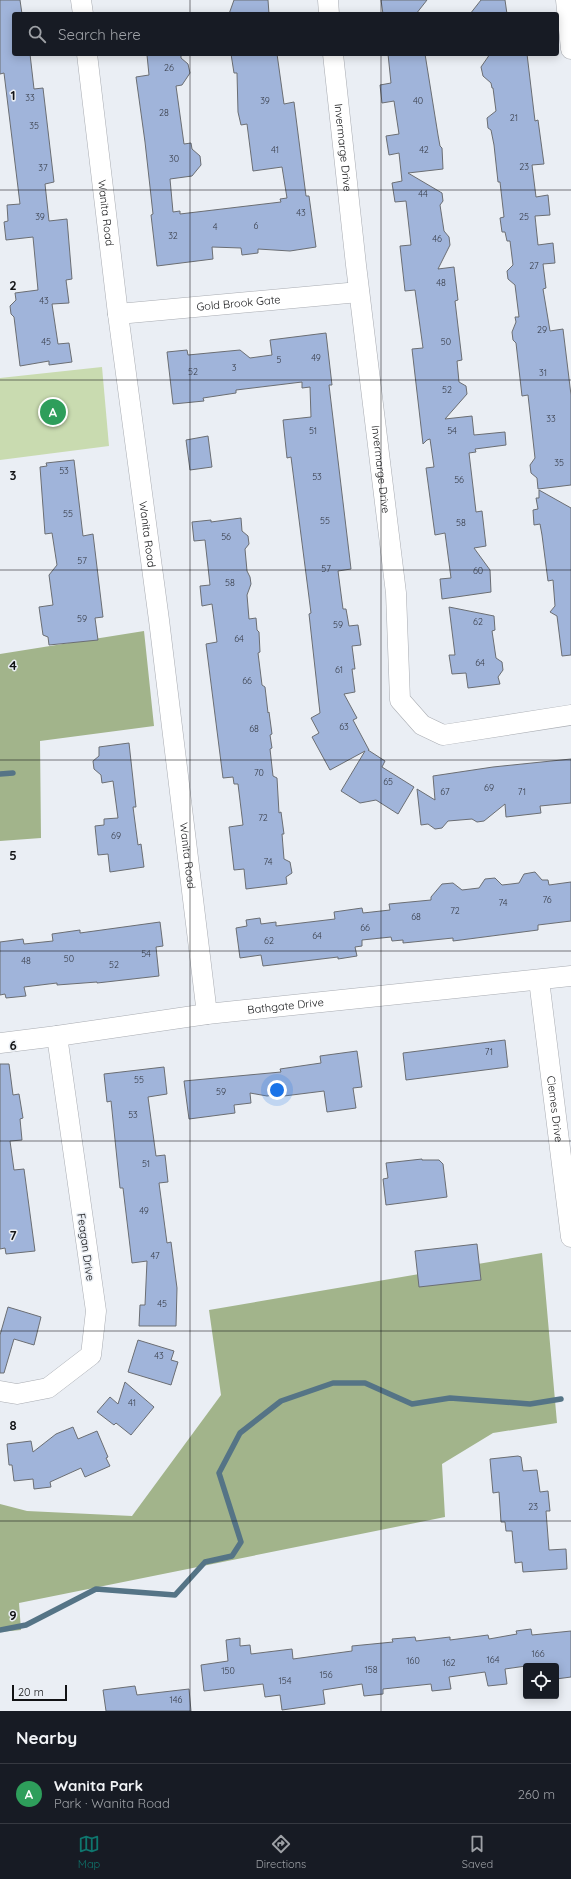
<!DOCTYPE html>
<html lang="en">
<head>
<meta charset="utf-8">
<style>
  :root { --surface:#171b24; --page:#242831; --text:#f1f3f6; --muted:#9ea1a6; --line:#363941; --accent:#0f766e }
  body { margin:0; font-family:Quicksand,sans-serif; background:var(--page); color:var(--text) }
  .controls { position:absolute; right:12px; bottom:12px; display:grid; overflow:hidden; border-radius:4px; box-shadow:0 2px 10px #0003 }
  .controls button { width:36px; height:36px; display:grid; place-items:center; padding:0; border:0; border-bottom:1px solid var(--line); background:var(--surface); color:var(--text); font:20px sans-serif }
  .scale { position:absolute; left:12px; bottom:10px; width:55px; box-sizing:border-box; padding-left:4px; border:2px solid #121315; border-top:0; font-size:11px; line-height:14px; white-space:nowrap; color:#121315; -webkit-text-stroke:3px #eaeef4; paint-order:stroke }
  .you { position:absolute; left:277px; top:1090px; width:14px; height:14px; margin:-10px; border:3px solid #fff; border-radius:50%; background:#1a73e8; box-shadow:0 0 0 6px #1a73e833 }
  .badge { display:grid; place-items:center; width:26px; height:26px; border-radius:50%; background:var(--accent); color:#fff; font-size:13px; font-weight:700 }
  .pin { position:absolute; translate:-50% -50%; border:2px solid #fff; box-shadow:0 1px 4px #0006 }
  .list { margin:0; padding:0; list-style:none }
  h2 { display:flex; justify-content:space-between; align-items:center; height:52px; margin:0; padding:0 16px; font-size:17px }
  h2 small { font-size:13px; font-weight:400; color:var(--muted) }
  .list li { display:grid; grid-template-columns:26px 1fr auto; gap:12px; align-items:center; box-sizing:border-box; height:60px; padding:0 16px; border-top:1px solid var(--line) }
  .list b { display:block; font-size:15px; white-space:nowrap }
  .list p { margin:0; font-size:13px; white-space:nowrap; color:var(--muted) }
  .list em { font-size:13px; font-style:normal; color:var(--muted) }
  .icon { flex:none; width:22px; height:22px; fill:none; stroke:currentColor; stroke-width:2; stroke-linecap:round; stroke-linejoin:round }
  .map { position:relative; flex:none; width:571px; height:1711px; overflow:hidden }
  .search { position:absolute; background:var(--surface); box-shadow:0 2px 10px #0003; left:12px; right:12px; top:12px; height:44px; display:flex; align-items:center; gap:10px; box-sizing:border-box; padding:0 14px; border-radius:4px; color:var(--muted); font-size:15px }
  .sheet { height:112px; background:var(--surface) }
  nav { display:flex; justify-content:space-around; align-items:center; box-sizing:border-box; height:56px; border-top:1px solid var(--line); background:var(--surface); font-size:11px; color:var(--muted) }
  nav a { display:grid; justify-items:center; gap:2px }
  nav .on { color:var(--accent) }
  .map>svg:first-child { display:block }
</style>
</head>
<body>
<div class="map">
<svg width="571" height="1711" viewBox="0 0 571 1711">
  <rect width="100%" height="100%" fill="#eaeef4"/>
  <path fill="#c9dbb0" d="M102 367 109 446 0 460V378Z"/>
  <path fill="#a2b48b" d="M144 631 154 726 40 741 41 838 0 841V654Z
    M542 1253 557 1423 493 1433 442 1464 445 1517 19 1603 21 1630 0 1632V1504L27 1511 132 1516 221 1395 209 1310Z"/>
  <g fill="none" stroke-linecap="round" stroke-linejoin="round">
    <path stroke="#557486" stroke-width="5.5" d="M0 774 13 773
      M0 1630 26 1625 96 1589 175 1595 205 1562 232 1556 241 1542 219 1473 240 1433 281 1401 333 1383H365L412 1404 450 1398 530 1404 561 1399"/>
  </g>
  <path fill="#a0b4da" stroke="#6b6e73" d="M0 0H20L22 14H14V54H30L34 89 43 88 54 182 45 184 49 221 67 219 72 279 66 280 69 303 52 304 58 344 69 343 72 362 49 365V361L20 366 14 317 11 314 10 306 16 300 15 293 38 290 33 237 6 240 4 222 8 221 7 205 20 204 4 73 0 74Z
    M234 0H268L269 14H229Z
    M381 0H427L416 14H383Z
    M481 0H505L507 14H470Z
    M156 54H181V58L188 64 190 73 182 85 176 86 184 144 191 143 192 149 200 156 201 165 192 176 170 179 173 212 180 211V214L281 202 280 199 287 198 282 167 253 171 247 124 241 125 238 112 237 73H234L231 54H277L284 104 294 102 306 196H309L316 247 290 251 258 249V253L242 255 241 248 212 247 213 259 157 266 151 215 153 214 145 142 136 77 149 75 147 55Z
    M388 54H425L438 135 440 146 442 148 443 169 408 173 442 193 443 201 440 205 444 231 449 237 450 245 438 269 454 267 458 300 455 301 462 360 457 361 459 382 466 386 467 394 445 419 472 416 474 435 505 432 506 445 475 449 476 452 469 453 476 512 482 511 486 546 474 548 490 570 491 592 442 599 440 579 451 578 445 533 435 535 426 468 434 467 430 439 427 440 423 444 415 375 412 349 423 348 415 290 405 291 400 246 411 245 406 201 395 202 392 183 402 181 399 153 389 155 386 136 399 134 394 101 382 103 380 85 391 83Z
    M490 54H527L535 121 538 120 544 164 532 165 536 197 548 195 550 215 535 216 538 245 553 243 555 263 543 264 546 288 543 289 550 331 563 329 571 395V485L538 489 537 478 531 473 530 465 535 458 528 395 522 396 516 343 513 340 512 332 516 322 515 317H519L515 285 508 279 507 271 513 265 510 241H507L505 232H502L500 218 504 217 500 182H498L494 145 491 130 488 128 487 118 496 111 493 88H492L491 83 483 76 481 67Z
    M326 333 332 385H329L351 569 338 571 343 609H346L349 626 358 625 361 645 352 646 355 669H352L355 692 344 694 357 718 353 720 369 750H368L385 761 382 767 414 787 398 814 376 800 360 803 341 791 365 751 330 770 312 737 319 733 311 718 320 713 309 614 311 613 291 457 287 458 283 420 311 417 310 387 302 388V382L236 390V393L203 398 204 401 173 404 167 352 187 350 188 355 240 350 250 358 272 355 270 340Z
    M208 436 212 467 190 470 186 440Z
    M74 460 83 536 93 534 103 617 95 618 98 640 49 645 48 637 43 635 39 607 53 605 49 575 57 565 52 533 45 534 40 467 47 466 46 463Z
    M539 490 571 508V655L562 656 557 616 550 612 555 606 553 580 548 581 542 535 540 524 534 525 533 510 538 509 536 498H539Z
    M241 518 242 531 248 536 249 544 245 549 247 571 250 577 251 584 247 595 249 619 256 618 257 630 259 632 260 652 258 653 262 685 265 687 268 713 269 712 272 734 270 735 272 748 270 749 273 776 277 778 279 813 281 812 284 834H282L284 859 290 862 292 873 286 877 287 884 246 889 244 869 234 870 229 827 243 825 238 784H234L233 777 223 778 206 644 217 642 212 604 202 606 200 586 210 585 205 540 194 541 192 522 211 520V522Z
    M449 607 494 616 495 630 492 631 496 658 502 662 503 670 498 677 500 684 468 688 466 673 452 674 449 655H455Z
    M129 743 136 807H133L138 845 141 844 144 867 110 872 108 854 98 855 95 826 104 825V819L118 818 113 781 102 783 101 775 94 769 93 761 99 756V747Z
    M571 759V803L540 806 541 813 506 817 505 804 484 821 477 822 472 819 448 821 442 828 435 829 428 824 421 825 417 789 435 800 433 776 493 767Z
    M535 872 542 880H548L549 885 571 882V921L538 925V930L453 941V938L403 943V940L392 941 391 937 362 940V946L355 947 357 956 338 959V957L263 966 261 955 240 958 236 928 247 926 246 920 260 918 261 924 276 922V926L335 919 334 912 362 908 363 913 390 910 389 904 431 900V897L442 884 453 883 462 890 479 888 485 879 495 878 502 885 511 884 519 883 524 874Z
    M160 922 163 946 156 947 159 976 97 983V982L57 985V983L24 987 26 996 6 998 5 994 0 995V942L23 939 24 944 53 941 52 934 80 930V933Z
    M505 1040 508 1067 406 1080 403 1053Z
    M357 1051 362 1087 353 1088 356 1108 327 1112 324 1091 284 1096 283 1094 267 1096 250 1093 251 1103 234 1105 235 1113 189 1119 184 1081 281 1072 280 1069 321 1063 320 1056Z
    M0 1064H9L13 1095 19 1094 23 1118 20 1119 22 1140 10 1141 14 1170 24 1169 35 1251 6 1254 5 1248 0 1249Z
    M164 1067 167 1094 148 1097 156 1156 165 1155 168 1182 159 1183 167 1243 171 1242 177 1288 176 1326H139L140 1305H145L147 1261 132 1263 123 1188H120L111 1101 107 1102 104 1074Z
    M422 1159V1160H439L443 1164 447 1197 386 1205 383 1179 388 1178 386 1163Z
    M477 1244 481 1280 419 1287 415 1251Z
    M8 1307 41 1317 34 1345 14 1339 4 1373H0V1335Z
    M138 1340 174 1351 171 1360 178 1362 171 1385 128 1372Z
    M125 1382 154 1407 131 1435 116 1423 114 1425 97 1412 110 1397 118 1404Z
    M73 1427 78 1439 97 1431 108 1457 106 1458 110 1466 85 1477 81 1468 50 1482 51 1487 34 1489 33 1479 14 1481 12 1465H9L7 1444 31 1441 33 1452 56 1434Z
    M518 1456 521 1457 523 1471 537 1470 540 1492 548 1491 550 1511H546L549 1550 566 1549 567 1569 523 1572 522 1562 515 1563 512 1531H506L505 1522H501L499 1492 493 1493 490 1459Z
    M531 1629 532 1635 571 1631V1677L556 1679V1666H526L505 1669 507 1684 488 1686 485 1672 449 1677 451 1689 432 1691 431 1684 383 1689V1694L364 1696 362 1684 323 1690 325 1704 282 1710 280 1695 265 1697 263 1684 204 1691 201 1665 228 1661 226 1640 240 1638V1646L250 1645 251 1654 292 1649 293 1659 352 1651V1646L393 1642 392 1639 415 1637 416 1641 450 1637V1640L488 1635 489 1639 517 1634 516 1631Z
    M135 1686 137 1695 189 1689 191 1711H106L103 1690Z"/>
  <g fill="none" stroke-linecap="round" stroke-linejoin="round">
    <defs>
      <g id="minor">
        <path d="M81 0 83 14"/>
        <path d="M328 0 329 14"/>
        <path d="M566 0 571 49"/>
        <path id="s1" d="M87 54 118 314 159 620 207 1014"/>
        <path id="s2" d="M333 54 356 265 396 593 400 700 422 725 443 735 571 715"/>
        <path id="s3" d="M118 314 359 292"/>
        <path id="s4" d="M539 980 571 1237"/>
        <path id="s5" d="M0 1043 57 1036 207 1014 571 976"/>
        <path d="M0 1391 17 1394 48 1388 91 1355 96 1311 57 1036"/>
      </g>
    </defs>
    <use href="#minor" stroke="#a9acb2" stroke-width="21"/>
    <use href="#minor" stroke="#fff" stroke-width="20"/>
  </g>
  <path fill="none" stroke="#121315" stroke-width="1" stroke-opacity="0.55" d="M190 0V14M381 0V14M190 54V1711M381 54V1711M0 190H571M0 380H571M0 570H571M0 760H571M0 951H571M0 1141H571M0 1331H571M0 1521H571"/>
  <g text-anchor="middle" dominant-baseline="central" stroke-width="3" stroke-linejoin="round" paint-order="stroke">
    <g font-size="9" fill="#363b46">
      <text x="169" y="67">26</text>
      <text x="30" y="97">33</text>
      <text x="265" y="100">39</text>
      <text x="418" y="100">40</text>
      <text x="164" y="112">28</text>
      <text x="514" y="117">21</text>
      <text x="34" y="125">35</text>
      <text x="275" y="149">41</text>
      <text x="424" y="149">42</text>
      <text x="174" y="158">30</text>
      <text x="524" y="166">23</text>
      <text x="43" y="167">37</text>
      <text x="423" y="193">44</text>
      <text x="301" y="212">43</text>
      <text x="40" y="216">39</text>
      <text x="524" y="216">25</text>
      <text x="256" y="225">6</text>
      <text x="215" y="226">4</text>
      <text x="173" y="235">32</text>
      <text x="437" y="238">46</text>
      <text x="534" y="265">27</text>
      <text x="441" y="282">48</text>
      <text x="44" y="300">43</text>
      <text x="542" y="329">29</text>
      <text x="46" y="341">45</text>
      <text x="446" y="341">50</text>
      <text x="316" y="357">49</text>
      <text x="279" y="359">5</text>
      <text x="234" y="367">3</text>
      <text x="193" y="371">52</text>
      <text x="543" y="372">31</text>
      <text x="447" y="389">52</text>
      <text x="551" y="418">33</text>
      <text x="313" y="430">51</text>
      <text x="452" y="430">54</text>
      <text x="559" y="462">35</text>
      <text x="64" y="470">53</text>
      <text x="317" y="476">53</text>
      <text x="459" y="479">56</text>
      <text x="68" y="513">55</text>
      <text x="325" y="520">55</text>
      <text x="461" y="522">58</text>
      <text x="226" y="536">56</text>
      <text x="82" y="560">57</text>
      <text x="326" y="568">57</text>
      <text x="478" y="570">60</text>
      <text x="230" y="582">58</text>
      <text x="82" y="618">59</text>
      <text x="478" y="621">62</text>
      <text x="338" y="624">59</text>
      <text x="239" y="638">64</text>
      <text x="480" y="662">64</text>
      <text x="339" y="669">61</text>
      <text x="247" y="680">66</text>
      <text x="344" y="726">63</text>
      <text x="254" y="728">68</text>
      <text x="259" y="772">70</text>
      <text x="388" y="781">65</text>
      <text x="489" y="787">69</text>
      <text x="445" y="791">67</text>
      <text x="522" y="791">71</text>
      <text x="263" y="817">72</text>
      <text x="116" y="835">69</text>
      <text x="268" y="861">74</text>
      <text x="547" y="899">76</text>
      <text x="503" y="902">74</text>
      <text x="455" y="910">72</text>
      <text x="416" y="916">68</text>
      <text x="365" y="927">66</text>
      <text x="317" y="935">64</text>
      <text x="269" y="940">62</text>
      <text x="146" y="953">54</text>
      <text x="69" y="958">50</text>
      <text x="26" y="960">48</text>
      <text x="114" y="964">52</text>
      <text x="489" y="1051">71</text>
      <text x="139" y="1079">55</text>
      <text x="221" y="1091">59</text>
      <text x="133" y="1114">53</text>
      <text x="146" y="1163">51</text>
      <text x="144" y="1210">49</text>
      <text x="155" y="1255">47</text>
      <text x="162" y="1303">45</text>
      <text x="159" y="1355">43</text>
      <text x="132" y="1402">41</text>
      <text x="533" y="1506">23</text>
      <text x="538" y="1653">166</text>
      <text x="493" y="1659">164</text>
      <text x="413" y="1660">160</text>
      <text x="449" y="1662">162</text>
      <text x="371" y="1669">158</text>
      <text x="228" y="1670">150</text>
      <text x="326" y="1674">156</text>
      <text x="285" y="1680">154</text>
      <text x="176" y="1699">146</text>
    </g>
    <g font-size="11" fill="#121315" stroke="#eaeef4">
      <text stroke="none"><textPath href="#s2" startOffset="94">Invermarge Drive</textPath></text>
      <text stroke="none"><textPath href="#s1" startOffset="160">Wanita Road</textPath></text>
      <text stroke="none"><textPath href="#s3" startOffset="121">Gold Brook Gate</textPath></text>
      <text stroke="none"><textPath href="#s2" startOffset="418">Invermarge Drive</textPath></text>
      <text stroke="none"><textPath href="#s1" startOffset="484">Wanita Road</textPath></text>
      <text stroke="none"><textPath href="#s1" startOffset="808">Wanita Road</textPath></text>
      <text stroke="none"><textPath href="#s5" startOffset="288">Bathgate Drive</textPath></text>
      <text stroke="none"><textPath href="#s4" startOffset="130">Clemes Drive</textPath></text>
      <text transform="translate(86 1247) rotate(82)">Feagan Drive</text>
    </g>
  </g>
  <g font-size="13" text-anchor="middle" font-weight="bold" fill="#121315" stroke="#eaeef4" stroke-width="3" stroke-linejoin="round" paint-order="stroke">
    <text x="13" y="100">1</text>
    <text x="13" y="290">2</text>
    <text x="13" y="480">3</text>
    <text x="13" y="670">4</text>
    <text x="13" y="860">5</text>
    <text x="13" y="1050">6</text>
    <text x="13" y="1240">7</text>
    <text x="13" y="1430">8</text>
    <text x="13" y="1620">9</text>
  </g>
</svg>
<div class="controls">
<button><svg class="icon" aria-label="locate" viewBox="0 0 24 24"><circle cx="12" cy="12" r="6"/><path d="M12 2v4M12 18v4M2 12h4M18 12h4"/></svg></button>
</div>
<div class="scale">20 m</div>
<div class="you"></div>
<div class="pin badge" style="left:53px;top:412px;background:#2e9e5b">A</div>
<div class="search"><svg class="icon" aria-label="search" viewBox="0 0 24 24"><circle cx="10" cy="10" r="6"/><path d="M15 15l6 6"/></svg>Search here</div>
</div>
<section class="sheet">
<h2>Nearby<small></small></h2>
<ul class="list">
<li><span class="badge" style="background:#2e9e5b">A</span><div><b>Wanita Park</b><p>Park · Wanita Road</p></div><em>260 m</em></li>
</ul>
</section>
<nav>
<a class="on"><svg class="icon" aria-label="map" viewBox="0 0 24 24"><path d="M3 6l6-2 6 2 6-2v14l-6 2-6-2-6 2zM9 4v14M15 6v14"/></svg>Map</a>
<a><svg class="icon" aria-label="directions" viewBox="0 0 24 24"><path d="M12 3l9 9-9 9-9-9zM9 14v-3h6M13 9l2 2-2 2"/></svg>Directions</a>
<a><svg class="icon" aria-label="saved" viewBox="0 0 24 24"><path d="M7 4h10v16l-5-4-5 4z"/></svg>Saved</a>
</nav>
</body>
</html>
